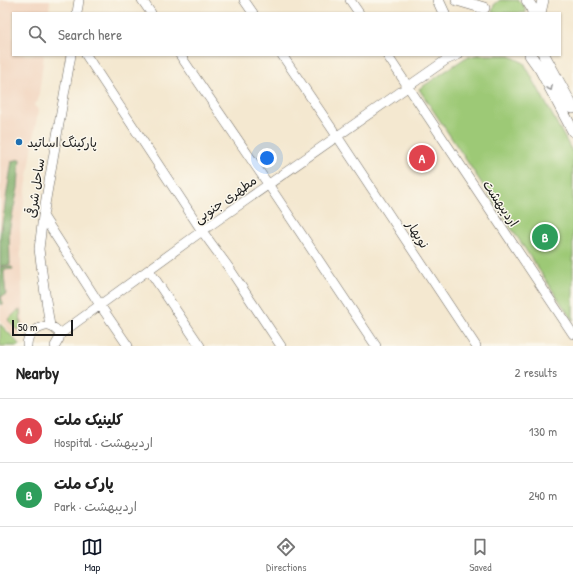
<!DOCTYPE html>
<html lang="en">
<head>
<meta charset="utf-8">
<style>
  :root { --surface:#fff; --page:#f6f6f6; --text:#222; --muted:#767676; --line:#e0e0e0; --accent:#111827 }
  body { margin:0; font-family:"Patrick Hand","Playpen Sans Arabic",sans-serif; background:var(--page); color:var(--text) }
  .scale { position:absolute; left:12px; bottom:10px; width:61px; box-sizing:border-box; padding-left:4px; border:2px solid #1c1c1c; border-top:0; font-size:11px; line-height:14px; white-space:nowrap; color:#1c1c1c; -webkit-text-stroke:3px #fbf7ec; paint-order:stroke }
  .you { position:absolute; left:267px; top:158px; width:14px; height:14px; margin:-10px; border:3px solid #fff; border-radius:50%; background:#1a73e8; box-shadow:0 0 0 6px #1a73e833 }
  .badge { display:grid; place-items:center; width:26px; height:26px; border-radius:50%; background:var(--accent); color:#fff; font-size:13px; font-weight:700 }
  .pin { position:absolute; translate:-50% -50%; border:2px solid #fff; box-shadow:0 1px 4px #0006 }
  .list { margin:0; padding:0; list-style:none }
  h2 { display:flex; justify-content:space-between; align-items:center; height:52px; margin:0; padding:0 16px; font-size:17px }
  h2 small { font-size:13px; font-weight:400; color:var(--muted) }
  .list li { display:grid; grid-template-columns:26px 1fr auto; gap:12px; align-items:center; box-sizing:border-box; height:64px; padding:0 16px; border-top:1px solid var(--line) }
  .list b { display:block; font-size:15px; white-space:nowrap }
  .list p { margin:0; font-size:13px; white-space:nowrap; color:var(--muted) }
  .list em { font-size:13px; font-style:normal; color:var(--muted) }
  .icon { flex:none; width:22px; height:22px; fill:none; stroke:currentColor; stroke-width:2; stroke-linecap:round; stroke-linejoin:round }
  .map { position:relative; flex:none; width:573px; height:346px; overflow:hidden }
  .search { position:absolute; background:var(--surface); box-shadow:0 1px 3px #0004; left:12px; right:12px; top:12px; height:44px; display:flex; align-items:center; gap:10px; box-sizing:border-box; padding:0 14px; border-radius:0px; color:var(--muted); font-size:15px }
  .sheet { height:180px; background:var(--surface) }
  nav { display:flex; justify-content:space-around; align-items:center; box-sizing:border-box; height:56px; border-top:1px solid var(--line); background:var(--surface); font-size:11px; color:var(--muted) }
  nav a { display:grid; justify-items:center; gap:2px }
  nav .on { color:var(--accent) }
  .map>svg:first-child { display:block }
</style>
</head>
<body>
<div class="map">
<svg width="573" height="346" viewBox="0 0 573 346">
  <rect width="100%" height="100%" fill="#fbf7ec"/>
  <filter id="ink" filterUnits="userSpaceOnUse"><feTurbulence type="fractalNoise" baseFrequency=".025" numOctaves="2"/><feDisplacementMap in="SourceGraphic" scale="8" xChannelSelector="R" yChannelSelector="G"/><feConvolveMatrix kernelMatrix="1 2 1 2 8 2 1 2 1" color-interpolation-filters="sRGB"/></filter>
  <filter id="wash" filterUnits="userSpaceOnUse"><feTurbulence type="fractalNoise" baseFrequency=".012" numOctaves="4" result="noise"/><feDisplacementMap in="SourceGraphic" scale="16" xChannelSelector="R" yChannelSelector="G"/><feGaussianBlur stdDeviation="0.9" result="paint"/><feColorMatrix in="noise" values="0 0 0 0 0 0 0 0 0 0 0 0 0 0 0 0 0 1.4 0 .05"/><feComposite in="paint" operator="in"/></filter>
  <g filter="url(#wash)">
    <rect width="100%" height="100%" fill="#f4e8d0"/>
    <path fill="#f2d4be" d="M0 0H50L49 13H13V55H44L38 101 34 105 38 110 20 229 21 267 24 330 16 338 0 321Z"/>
    <path fill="#9dc976" stroke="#5c7249" d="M500 0H518L524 6 526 13H492L494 5Z
      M477 55H508L524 63 573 153V321L419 89 465 58Z
      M20 310 21 327 18 331 8 320 17 311Z
      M0 324 19 344 18 346H0Z"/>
    <path fill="#7ead67" stroke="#4d6442" d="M20 159 18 188 9 231 10 265 0 266V236L12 161Z
      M0 267H12L13 269 4 270V275L6 294 1 297 3 303 0 305Z"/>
  </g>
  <g filter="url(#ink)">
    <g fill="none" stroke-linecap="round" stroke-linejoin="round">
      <defs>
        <path id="minor" d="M142 0 151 13
          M244 0 253 13
          M350 0 359 13
          M77 13 79 0
          M86 55 202 231 229 268 281 346
          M180 55 268 184 376 346
          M282 55 337 136 476 346
          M387 55 573 334
          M448 56 446 60 458 55
          M43 216 100 305 128 346
          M149 270 200 346
          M50 326 44 287 39 249 43 216 71 55
          M60 334 202 231 446 60
          M27 346C27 342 28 337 31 333 35 330 44 325 49 326 54 327 57 330 60 334L59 339 55 346"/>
        <path id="major" d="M438 0 444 13
          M457 0 484 8
          M527 0 532 8 533 13
          M540 13 543 0
          M530 55 540 69 573 131
          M544 55 573 108"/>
      </defs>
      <use href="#minor" stroke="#68635b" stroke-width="10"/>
      <use href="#major" stroke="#68635b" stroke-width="12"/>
      <use href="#minor" stroke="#fff" stroke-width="9"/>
      <use href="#major" stroke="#fff" stroke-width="11"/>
    </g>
    <defs><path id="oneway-chevron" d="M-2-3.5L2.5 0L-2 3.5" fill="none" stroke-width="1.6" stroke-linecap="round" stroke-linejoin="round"/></defs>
    <use stroke="#999" href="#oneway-chevron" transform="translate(550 88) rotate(62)"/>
  </g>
  <circle fill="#1f6fb2" stroke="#fbf7ec" stroke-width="1.5" cx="19" cy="142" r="4"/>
  <g text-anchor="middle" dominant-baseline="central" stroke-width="3" stroke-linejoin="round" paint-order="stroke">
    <g font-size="13" fill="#1c1c1c" stroke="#fbf7ec" text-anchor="start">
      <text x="27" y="142">پارکینگ اساتید</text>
    </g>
    <g font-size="13" fill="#1c1c1c" stroke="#fbf7ec">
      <text transform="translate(35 188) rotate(-81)">ساحل شرقی</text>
      <text transform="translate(225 199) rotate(-35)">مطهری جنوبی</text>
      <text transform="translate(501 203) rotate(56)">اردیبهشت</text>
      <text transform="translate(418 234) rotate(57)">نوبهار</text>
    </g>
  </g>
</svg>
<div class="scale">50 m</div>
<div class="you"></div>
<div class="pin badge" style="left:422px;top:158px;background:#e0444e">A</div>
<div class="pin badge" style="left:545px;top:237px;background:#2e9e5b">B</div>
<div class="search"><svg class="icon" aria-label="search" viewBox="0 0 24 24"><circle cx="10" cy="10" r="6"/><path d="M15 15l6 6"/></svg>Search here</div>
</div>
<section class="sheet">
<h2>Nearby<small>2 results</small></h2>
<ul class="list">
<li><span class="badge" style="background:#e0444e">A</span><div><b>کلینیک ملت</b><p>Hospital · اردیبهشت</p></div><em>130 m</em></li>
<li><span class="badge" style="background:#2e9e5b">B</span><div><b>پارک ملت</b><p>Park · اردیبهشت</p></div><em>240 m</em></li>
</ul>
</section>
<nav>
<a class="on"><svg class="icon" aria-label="map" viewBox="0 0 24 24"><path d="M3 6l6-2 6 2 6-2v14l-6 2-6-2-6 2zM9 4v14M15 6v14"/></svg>Map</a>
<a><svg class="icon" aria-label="directions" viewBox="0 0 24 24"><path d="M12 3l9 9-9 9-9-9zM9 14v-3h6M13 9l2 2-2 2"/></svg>Directions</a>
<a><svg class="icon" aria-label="saved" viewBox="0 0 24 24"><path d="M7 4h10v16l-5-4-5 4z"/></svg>Saved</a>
</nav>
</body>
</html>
